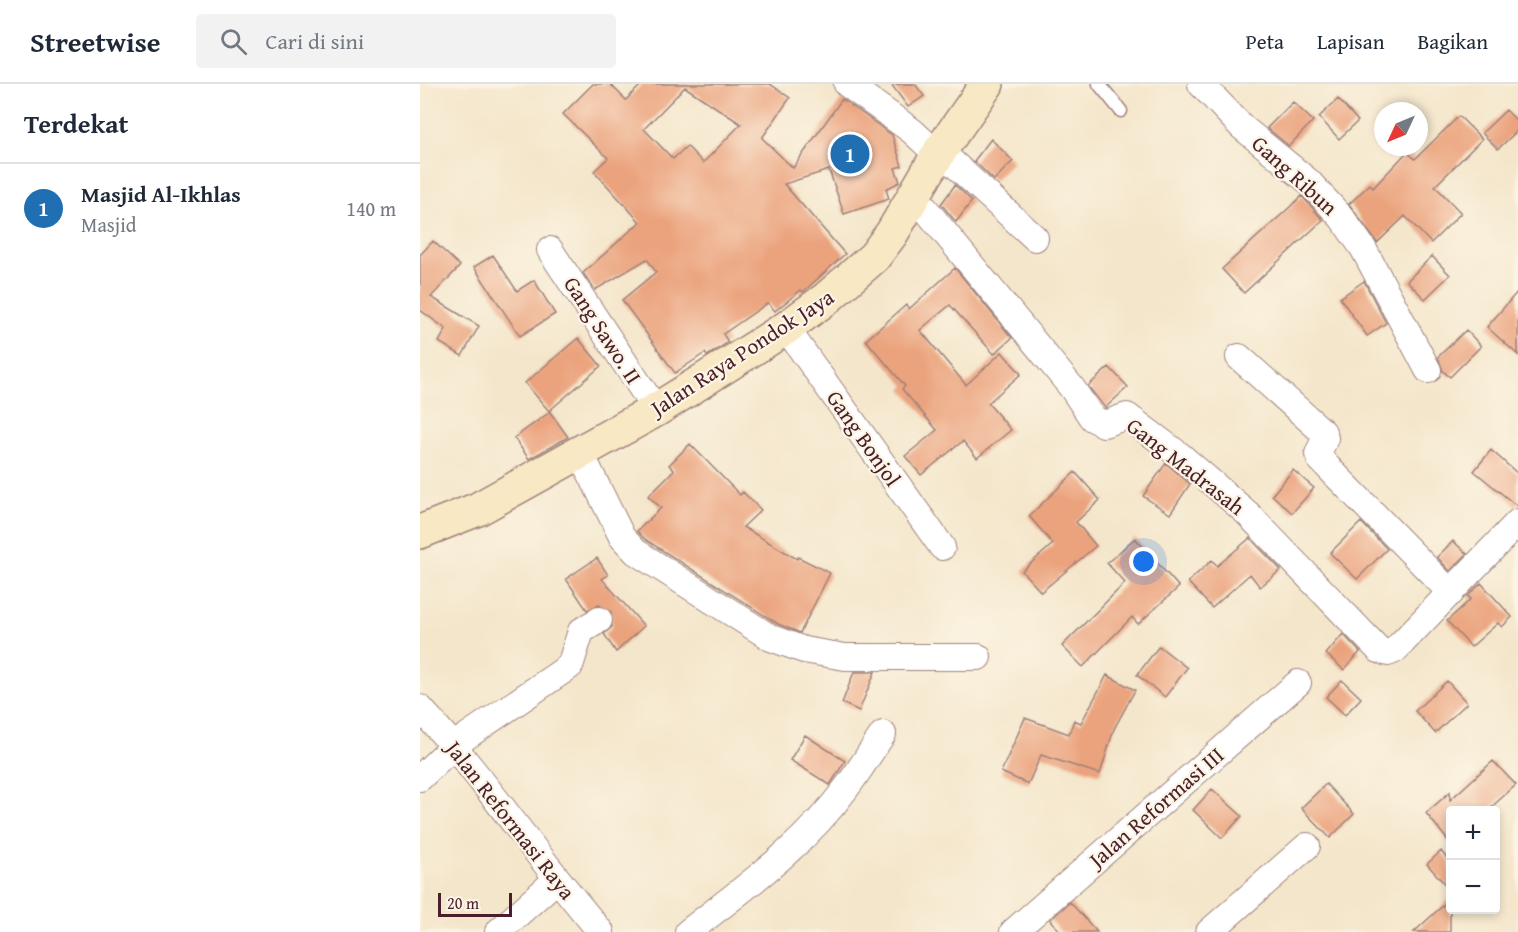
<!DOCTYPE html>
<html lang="id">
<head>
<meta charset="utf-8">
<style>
  :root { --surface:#fff; --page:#f2f2f3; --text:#1f2937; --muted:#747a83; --line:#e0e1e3; --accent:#1f6fb2 }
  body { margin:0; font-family:"Gentium Book Plus",serif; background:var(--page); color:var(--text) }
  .controls { position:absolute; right:18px; bottom:18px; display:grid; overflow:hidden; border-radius:6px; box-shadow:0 3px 9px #0003 }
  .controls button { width:54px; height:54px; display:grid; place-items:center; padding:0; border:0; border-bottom:2px solid var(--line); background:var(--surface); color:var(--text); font:30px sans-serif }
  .compass { position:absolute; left:954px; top:18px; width:54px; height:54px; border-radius:50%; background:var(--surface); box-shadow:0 3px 9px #0003; rotate:226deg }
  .scale { position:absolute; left:18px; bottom:15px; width:74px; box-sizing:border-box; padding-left:6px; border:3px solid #4a1f2b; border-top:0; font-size:16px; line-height:21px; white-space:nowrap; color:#4a1f2b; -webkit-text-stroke:4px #fcf5e5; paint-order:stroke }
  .you { position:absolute; left:724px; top:478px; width:21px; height:21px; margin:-15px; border:4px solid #fff; border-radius:50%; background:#1a73e8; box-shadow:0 0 0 9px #1a73e833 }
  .badge { display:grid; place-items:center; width:39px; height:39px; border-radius:50%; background:var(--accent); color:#fff; font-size:20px; font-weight:700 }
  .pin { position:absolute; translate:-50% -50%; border:3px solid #fff; box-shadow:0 2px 6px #0006 }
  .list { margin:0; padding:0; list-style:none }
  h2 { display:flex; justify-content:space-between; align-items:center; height:78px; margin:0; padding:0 24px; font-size:26px }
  h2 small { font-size:20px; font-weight:400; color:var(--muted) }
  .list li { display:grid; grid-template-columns:39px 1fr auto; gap:18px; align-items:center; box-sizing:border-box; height:90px; padding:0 24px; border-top:2px solid var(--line) }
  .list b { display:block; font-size:22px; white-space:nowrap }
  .list p { margin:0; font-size:20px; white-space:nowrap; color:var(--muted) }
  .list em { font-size:20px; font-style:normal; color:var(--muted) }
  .icon { flex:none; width:33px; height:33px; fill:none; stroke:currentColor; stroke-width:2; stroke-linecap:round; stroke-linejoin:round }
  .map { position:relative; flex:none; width:1098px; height:848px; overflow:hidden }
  header { display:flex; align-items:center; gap:36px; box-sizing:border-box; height:84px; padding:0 30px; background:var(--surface); border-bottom:2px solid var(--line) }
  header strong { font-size:28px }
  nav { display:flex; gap:33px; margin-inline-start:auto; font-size:21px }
  .search { width:420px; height:54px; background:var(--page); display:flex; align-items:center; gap:15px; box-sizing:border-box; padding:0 21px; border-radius:6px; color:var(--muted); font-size:22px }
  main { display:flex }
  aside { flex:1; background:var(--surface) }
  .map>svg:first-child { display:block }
</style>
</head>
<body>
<header>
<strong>Streetwise</strong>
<div class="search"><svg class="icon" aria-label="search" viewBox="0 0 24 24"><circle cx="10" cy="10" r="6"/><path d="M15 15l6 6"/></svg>Cari di sini</div>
<nav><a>Peta</a><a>Lapisan</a><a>Bagikan</a></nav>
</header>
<main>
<aside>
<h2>Terdekat<small></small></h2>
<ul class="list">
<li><span class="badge">1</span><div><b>Masjid Al-Ikhlas</b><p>Masjid</p></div><em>140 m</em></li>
</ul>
</aside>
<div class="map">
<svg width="1098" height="848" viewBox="0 0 1098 848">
  <rect width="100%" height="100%" fill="#fcf5e5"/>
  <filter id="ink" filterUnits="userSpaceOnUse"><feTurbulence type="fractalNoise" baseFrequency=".0167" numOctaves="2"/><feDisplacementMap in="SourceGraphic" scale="12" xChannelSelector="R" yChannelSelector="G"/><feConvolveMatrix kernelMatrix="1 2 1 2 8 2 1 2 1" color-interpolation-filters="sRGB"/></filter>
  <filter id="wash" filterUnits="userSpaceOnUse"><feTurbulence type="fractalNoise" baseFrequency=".008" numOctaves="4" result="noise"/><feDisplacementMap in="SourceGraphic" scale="24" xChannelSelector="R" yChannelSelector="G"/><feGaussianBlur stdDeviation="1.35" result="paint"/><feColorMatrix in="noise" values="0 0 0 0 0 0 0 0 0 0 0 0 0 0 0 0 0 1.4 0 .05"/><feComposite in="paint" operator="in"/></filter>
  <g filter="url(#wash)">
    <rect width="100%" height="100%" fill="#f4e6cb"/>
    <g id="blocks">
      <path fill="#eba37d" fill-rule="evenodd" d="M173 0H190L206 16 222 0H350L370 14 342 54 373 84 422 15 472 51 482 82 475 84 480 98 466 105 469 115 424 130 409 86 364 100 425 170 383 208 381 206 355 227 348 219 303 250 308 258 287 272 285 269 255 289 202 216 236 188 227 175 175 206 163 189 220 138 174 87 188 74 143 30ZM265 3 321 40 283 79 267 62 253 75 224 45Z
        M471 0H495L504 12 488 23Z
        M918 15 938 37 919 55 899 33Z
        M873 18 893 37 869 62 847 44Z
        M1086 26 1098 38V46L1078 65 1062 49Z
        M1039 32 1062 55 1015 102 1041 129 1011 159 985 132 957 159 929 120 950 100 953 104 987 68 995 75Z
        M571 55 593 77 574 96 554 77Z
        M535 101 552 117 536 138 521 120Z
        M882 112 903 136 824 209 802 185Z
        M13 157 40 182 11 213 59 242 42 272 19 258 26 245 0 226V171Z
        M73 171 97 207 114 196 135 230 100 252 54 183Z
        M1012 172 1030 191 1005 215 987 197Z
        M535 184 592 254 574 270 530 221 500 246 546 301 582 268 601 290 568 319 591 346 557 374 543 357 501 391 485 372 517 346 482 305 485 302 446 256 486 221 489 225Z
        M944 197 966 239 947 252 920 214Z
        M1098 207V271L1067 243Z
        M1046 246 1061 262 1030 293 1023 287 1018 273Z
        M158 254 181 282 129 327 105 299Z
        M689 283 708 303 685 324 668 302Z
        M130 328 148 353 109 375 94 354Z
        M270 360 320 411 323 408 341 426 323 443 377 475 378 473 410 489 380 549 358 540 226 456 217 447 241 424 228 412 254 386 249 381Z
        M1071 366 1098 390V423L1054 387Z
        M746 379 770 400 750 430 723 412Z
        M873 386 894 404 872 429 852 411Z
        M655 388 680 416 656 438 676 462 621 508 602 487 633 460 609 432Z
        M941 438 967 465 937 495 910 469Z
        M715 454 759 503 718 540 712 533 663 583 642 562 705 499 687 479Z
        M830 454 861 486 840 503 830 490 792 524 768 498 792 476 797 482Z
        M1033 457 1047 470 1030 487 1017 473Z
        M177 474 188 491 182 495 224 542 196 568 184 550 192 543 191 528 179 521 167 526 146 495Z
        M1061 499 1092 533 1082 543 1078 539 1051 563 1027 537 1051 515 1048 512Z
        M923 550 940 568 924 586 906 570Z
        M739 562 767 584 745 613 717 591Z
        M434 588H455L439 627 422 619Z
        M687 591 715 606 694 645 680 690 621 671 608 700 581 688 605 634 649 650 654 636 661 639Z
        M922 596 941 614 925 631 906 613Z
        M1027 597 1047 619 1015 649 995 627Z
        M385 651 425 677 410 701 370 676Z
        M1073 677 1096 701 1068 726H1030V759L1006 729 1030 708V716Z
        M906 700 934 730 910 754 881 724Z
        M792 705 822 732 802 754 773 726Z
        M1021 767 1030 778V806L1007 780Z
        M1030 815V848H994Z
        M650 818 677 848H641L630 836Z"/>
    </g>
  </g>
  <g filter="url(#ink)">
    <use href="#blocks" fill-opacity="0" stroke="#9f827b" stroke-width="1.5"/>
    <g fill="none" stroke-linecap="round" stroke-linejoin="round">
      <defs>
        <path id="service" d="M679 0 701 27"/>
        <path id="minor" d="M427 0 492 47 518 71
          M781 0 822 43 888 97 922 134 943 164 1008 286
          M520 67 615 154
          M494 111 652 304 672 334 684 340 707 332 762 373 827 429 959 566 968 569 975 566 1098 438
          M130 166 236 326
          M366 244 522 463
          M819 273 903 348 905 354 898 370 900 375 1031 509
          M160 368 202 453 216 468 351 554 384 566 425 573H558
          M0 624C65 695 118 775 181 848
          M0 694 34 661 150 582 161 547 179 536
          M78 848 136 796
          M268 848C324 804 384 762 427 703 440 686 451 667 463 650
          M593 848 878 599
          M789 848 887 762"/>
        <path id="secondary" d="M0 448 58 425 236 326 366 244 407 214 454 173 472 149 520 67 567 0"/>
      </defs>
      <use href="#service" stroke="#9f827b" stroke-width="15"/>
      <use href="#minor" stroke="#9f827b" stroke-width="28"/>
      <use href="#secondary" stroke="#9f827b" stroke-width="36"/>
      <use href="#service" stroke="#fff" stroke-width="12"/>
      <use href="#minor" stroke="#fff" stroke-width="26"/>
      <use href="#secondary" stroke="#f8e8c3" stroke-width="33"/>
    </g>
  </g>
  <g text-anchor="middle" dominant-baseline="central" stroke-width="4.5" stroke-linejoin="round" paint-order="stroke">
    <g font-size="22" fill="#4a1f2b" stroke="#fcf5e5">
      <text transform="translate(875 91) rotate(42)">Gang Ribun</text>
      <text transform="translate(183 246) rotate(57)">Gang Sawo. II</text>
      <text transform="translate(322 268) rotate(-33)">Jalan Raya Pondok Jaya</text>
      <text transform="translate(444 354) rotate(55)">Gang Bonjol</text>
      <text transform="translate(766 382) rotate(38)">Gang Madrasah</text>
      <text transform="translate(736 723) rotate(-41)">Jalan Reformasi III</text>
      <text transform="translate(91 736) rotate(52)">Jalan Reformasi Raya</text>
    </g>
  </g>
</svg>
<div class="controls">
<button>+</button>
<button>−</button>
</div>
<svg class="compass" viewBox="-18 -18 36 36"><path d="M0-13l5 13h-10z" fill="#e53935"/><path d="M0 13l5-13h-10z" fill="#747a83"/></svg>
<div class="scale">20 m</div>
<div class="you"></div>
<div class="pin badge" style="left:430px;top:70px">1</div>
</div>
</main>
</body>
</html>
